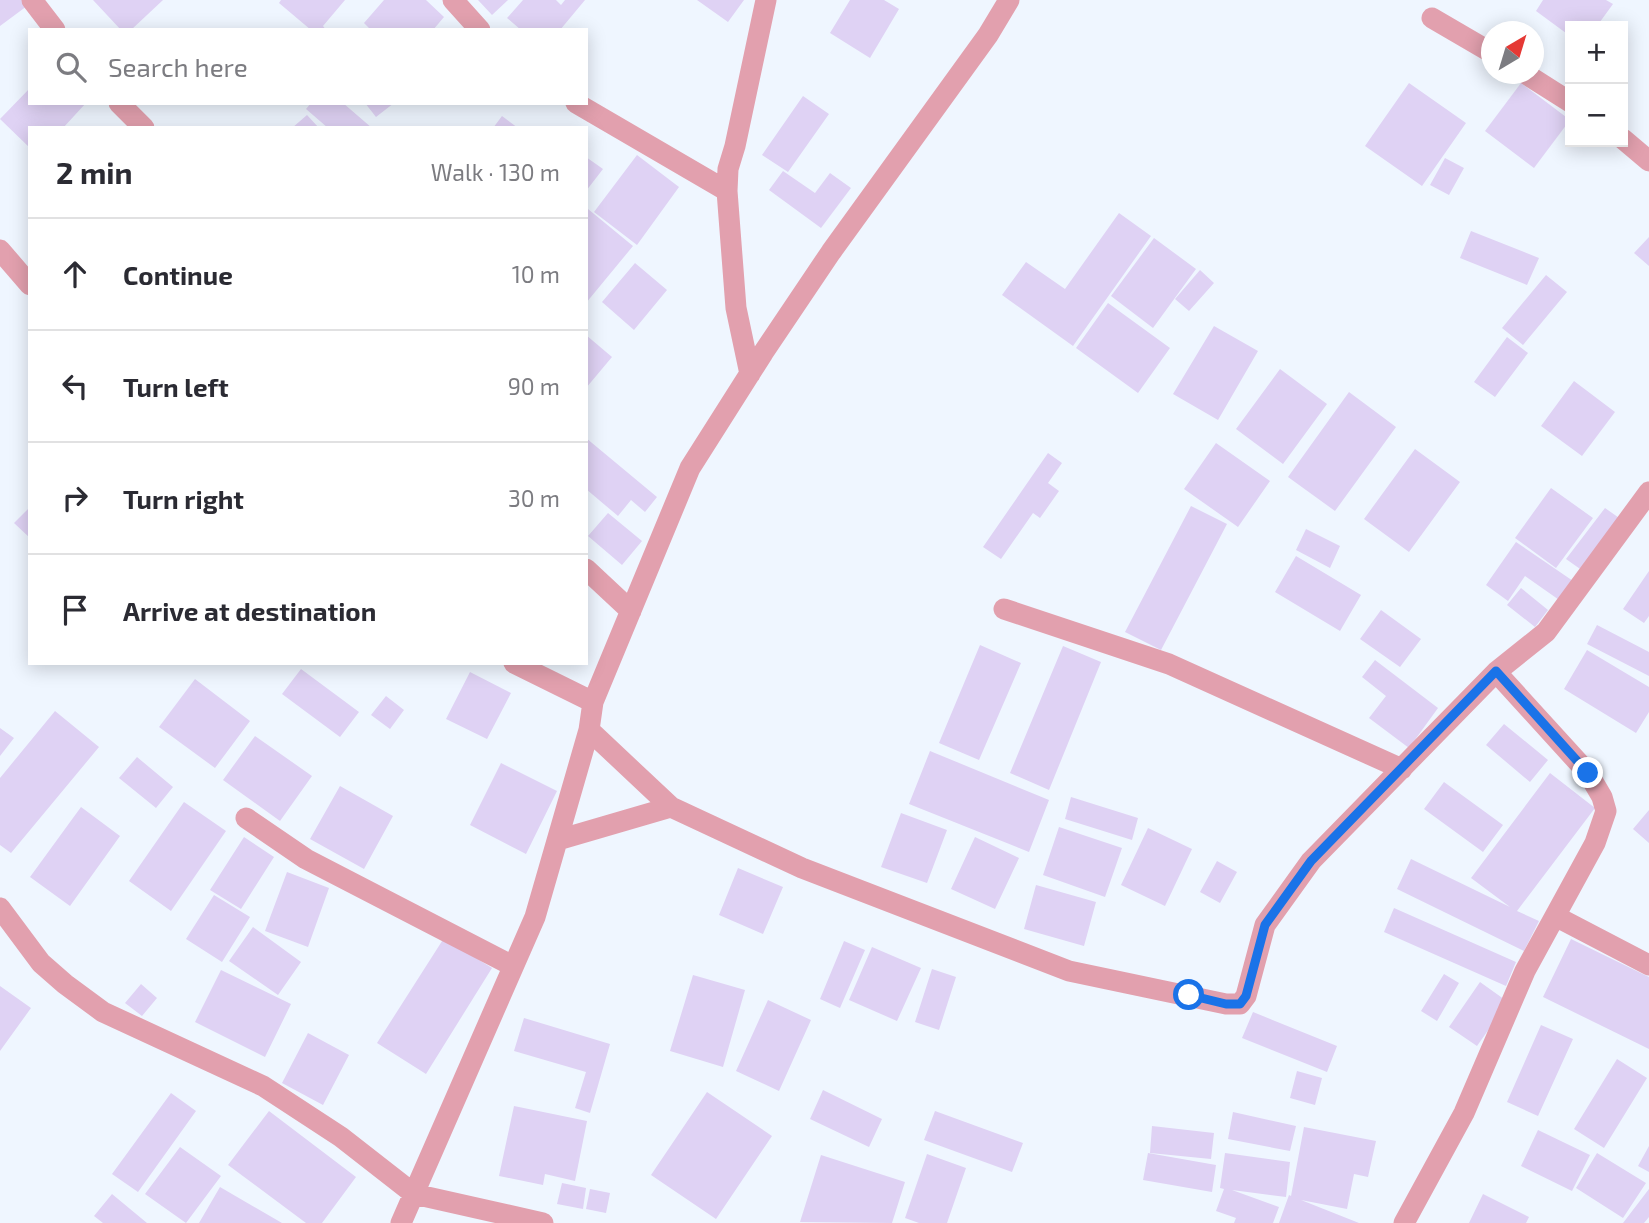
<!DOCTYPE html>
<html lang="en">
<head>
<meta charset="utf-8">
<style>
  :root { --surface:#fff; --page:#f7f7f7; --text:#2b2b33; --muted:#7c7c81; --line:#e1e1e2 }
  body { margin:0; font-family:"Exo 2",sans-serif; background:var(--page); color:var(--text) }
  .controls { position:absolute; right:21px; top:21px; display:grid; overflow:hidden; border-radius:0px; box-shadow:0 4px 18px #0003 }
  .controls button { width:63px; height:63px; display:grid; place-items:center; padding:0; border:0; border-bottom:2px solid var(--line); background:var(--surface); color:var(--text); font:35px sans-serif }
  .compass { position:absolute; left:1481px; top:21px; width:63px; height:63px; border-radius:50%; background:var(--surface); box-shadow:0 4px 18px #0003; rotate:38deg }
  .stop { position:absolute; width:21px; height:21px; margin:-16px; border:5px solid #1a73e8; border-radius:50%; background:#fff }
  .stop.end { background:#1a73e8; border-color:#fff; box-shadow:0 2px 7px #0008 }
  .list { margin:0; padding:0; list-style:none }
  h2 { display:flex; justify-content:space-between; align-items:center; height:91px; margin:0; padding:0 28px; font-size:30px }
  h2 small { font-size:23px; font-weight:400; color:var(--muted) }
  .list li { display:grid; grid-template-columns:46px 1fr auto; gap:21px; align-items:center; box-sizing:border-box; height:112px; padding:0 28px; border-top:2px solid var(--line) }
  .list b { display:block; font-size:26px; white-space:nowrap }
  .list em { font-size:23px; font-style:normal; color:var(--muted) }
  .icon { flex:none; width:38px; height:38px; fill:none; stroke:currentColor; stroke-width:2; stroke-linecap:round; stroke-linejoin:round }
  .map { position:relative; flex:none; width:1649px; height:1223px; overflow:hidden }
  .search { position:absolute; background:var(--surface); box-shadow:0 4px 18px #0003; left:28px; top:28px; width:560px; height:77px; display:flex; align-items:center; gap:18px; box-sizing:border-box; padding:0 24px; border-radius:0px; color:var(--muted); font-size:26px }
  .panel { position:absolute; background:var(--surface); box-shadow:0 4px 18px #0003; left:28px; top:126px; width:560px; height:539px; border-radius:0px }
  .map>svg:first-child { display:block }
</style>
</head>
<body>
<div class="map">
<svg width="1649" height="1223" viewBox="0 0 1649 1223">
  <rect width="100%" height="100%" fill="#eff6ff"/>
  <path fill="#dfd2f4" d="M0 0H23L27 6 0 26Z
    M93 0H163L131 30H121Z
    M281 0H345L323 26 326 30H311L279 3Z
    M384 0H426L444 17 433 30H371L364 23Z
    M478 0H508L492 15Z
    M523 0H556L561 5 565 0H585L560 30H521L507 18Z
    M697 0H744L728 22Z
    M850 0H884L899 9 870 58 830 33Z
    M1543 0H1606L1613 4 1597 26H1570V36L1536 11Z
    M1409 83 1466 123 1422 186 1365 146Z
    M1521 83 1570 120 1534 168 1485 131Z
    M30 88V103H86L63 128H30V148L0 119Z
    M803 96 829 114 788 172 762 155Z
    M311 103H343L372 128H328L306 109Z
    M365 103H394L376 117Z
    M307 115 319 128H292Z
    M502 116 518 128H493Z
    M637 155 679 187 637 245 594 212Z
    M586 157 603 169 586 191Z
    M1445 158 1464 168 1449 195 1430 185Z
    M783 171 815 193 830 173 851 188 821 228 769 190Z
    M588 209 633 246 586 303V210Z
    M1119 213 1151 236 1073 346 1002 295 1026 262 1065 289Z
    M1471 231 1539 258 1527 285 1460 258Z
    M1649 237V266L1634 253Z
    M1154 238 1196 269 1153 328 1111 296Z
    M635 263 667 290 634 330 602 302Z
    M1200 270 1214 283 1189 311 1175 299Z
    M1546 275 1567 292 1523 345 1502 328Z
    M1108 303 1170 348 1138 393 1076 348Z
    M1214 326 1258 351 1218 420 1173 394Z
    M586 335 612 357 586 388Z
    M1507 337 1528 353 1495 397 1474 382Z
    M1280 369 1327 404 1283 464 1236 429Z
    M1574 381 1615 412 1582 456 1541 426Z
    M1349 392 1396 427 1335 511 1288 477Z
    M586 438 657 497 645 512 631 500 618 516 586 489Z
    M1216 443 1270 481 1238 527 1184 489Z
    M1415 449 1460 482 1409 552 1364 519Z
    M1048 453 1062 463 1048 483 1059 491 1040 518 1033 513 1001 559 983 547Z
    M1551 488 1593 518 1556 568 1515 538Z
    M1191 506 1227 524 1161 650 1125 632Z
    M30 507V538L14 523Z
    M1605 508 1622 520 1583 571 1566 559Z
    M608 513 642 541 622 565 588 536Z
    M1306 529 1340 546 1330 568 1296 550Z
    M1516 542 1576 583 1562 602 1525 576 1508 601 1486 585Z
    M1296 556 1361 595 1340 631 1275 592Z
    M1649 571V616L1644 623 1623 609Z
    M1521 588 1548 610 1535 627 1507 605Z
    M1381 610 1421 639 1400 667 1360 639Z
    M1597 625 1649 652V676L1587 644Z
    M980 645 1021 663 979 760 939 743Z
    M1063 646 1101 662 1049 790 1010 773Z
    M1587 650 1649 687V712L1636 733 1564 689Z
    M1375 660 1438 708 1409 748 1369 718 1386 696 1362 677Z
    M301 669 359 712 340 737 282 694Z
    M470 672 511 693 487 739 446 719Z
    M195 679 250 721 215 768 159 727Z
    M386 696 404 710 390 729 371 715Z
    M55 711 99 747 11 853 0 845V778Z
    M1504 724 1548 760 1530 782 1486 745Z
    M0 728 14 738 0 756Z
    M255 736 312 776 280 821 223 780Z
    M930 751 1049 800 1029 852 909 804Z
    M137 757 173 787 156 808 119 778Z
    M501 763 557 791 526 854 470 825Z
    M1550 773 1595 808 1517 911 1539 921 1524 951 1397 889 1411 859 1510 907 1471 878Z
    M1444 782 1503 825 1483 852 1424 809Z
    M340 786 393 816 364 869 310 839Z
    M1071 797 1138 818 1132 840 1065 819Z
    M184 802 226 831 171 911 129 881Z
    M81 807 120 836 70 906 30 877Z
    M1649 810V843L1633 829Z
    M901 813 947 830 927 883 881 867Z
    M1059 827 1122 848 1105 897 1043 875Z
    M1148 828 1192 849 1165 906 1121 885Z
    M244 837 274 857 241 909 210 890Z
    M975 837 1019 858 995 909 951 889Z
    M1217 861 1237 872 1220 903 1200 892Z
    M738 868 783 887 763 934 719 915Z
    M287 872 329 888 308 947 265 931Z
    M1036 885 1096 902 1084 946 1024 929Z
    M214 895 250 917 222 962 186 939Z
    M1394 908 1516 962 1506 986 1384 932Z
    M253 927 301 962 278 995 229 961Z
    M444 938 492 968 426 1074 377 1043Z
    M1571 939 1649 977V1049L1543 997Z
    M844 941 865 950 840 1008 820 999Z
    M872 947 921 968 897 1021 849 1000Z
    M932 969 956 977 939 1030 915 1022Z
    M221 970 291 1004 265 1057 195 1022Z
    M1444 974 1459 983 1437 1021 1421 1011Z
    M693 975 745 990 723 1067 670 1051Z
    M1480 982 1508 1002 1477 1046 1449 1027Z
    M141 984 157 998 142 1016 125 1003Z
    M0 986 31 1008 0 1051Z
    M768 1000 811 1020 779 1091 736 1071Z
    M1253 1012 1337 1046 1327 1072 1242 1038Z
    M524 1018 610 1044 590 1113 575 1108 586 1072 514 1051Z
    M1541 1025 1573 1039 1538 1116 1507 1102Z
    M308 1033 349 1055 323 1105 282 1083Z
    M1617 1059 1647 1078 1604 1148 1574 1129Z
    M1297 1071 1322 1078 1315 1105 1290 1098Z
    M823 1090 882 1119 869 1147 810 1119Z
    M707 1092 772 1136 716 1219 651 1175Z
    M171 1093 196 1111 138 1192 112 1174Z
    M514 1106 587 1121 575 1181 545 1174 543 1185 499 1176Z
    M269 1111 356 1177 322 1223H306L228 1165Z
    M935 1111 1023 1143 1012 1172 924 1140Z
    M1233 1112 1296 1126 1290 1151 1228 1139Z
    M1152 1126 1214 1133 1211 1159 1150 1153Z
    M1304 1127 1376 1141 1368 1177 1354 1174 1347 1209 1301 1200 1359 1223H1279L1289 1195 1291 1196Z
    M1538 1130 1590 1155 1572 1191 1521 1166Z
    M1649 1146V1172L1638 1166Z
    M180 1147 221 1176 186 1223 145 1194Z
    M1148 1153 1216 1165 1212 1192 1143 1180Z
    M1225 1153 1290 1162 1286 1197 1232 1190 1279 1207 1273 1223H1234L1236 1218 1216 1211 1224 1189 1220 1188Z
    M1597 1153 1646 1183 1623 1218 1576 1188Z
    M927 1154 966 1168 947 1223H919L905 1218Z
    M821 1155 905 1182 892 1223 800 1222Z
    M562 1183 586 1188 583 1209 557 1204Z
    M220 1187 282 1223H199Z
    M590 1189 610 1193 606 1213 586 1209Z
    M1649 1189V1217L1644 1223H1623Z
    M112 1194 147 1223H103L94 1216Z
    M1483 1194 1529 1217 1526 1223H1469Z"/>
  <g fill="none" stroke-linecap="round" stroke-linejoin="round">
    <path stroke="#e2a0ae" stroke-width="21" d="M32 0 55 30
      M453 0 480 30
      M1432 18 1492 53
      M1526 74 1570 102
      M119 103 144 128
      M576 103 727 191
      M1623 139 1649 161
      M0 250 30 285
      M750 374 736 308 727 191 728 169 735 146 766 0
      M586 569 631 611
      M1004 609 1169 664 1402 769
      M593 702 690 468 763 353 831 252 988 35 1009 0
      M589 730 671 807 802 868 1069 971 1226 1004H1240L1246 996 1265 925 1311 861 1496 672 1546 632 1649 492
      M246 818 306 859 513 966
      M558 840 671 807
      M0 908 41 963 65 984 103 1012 263 1086 341 1137 414 1194 543 1223
      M1555 916 1649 965
      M401 1223 535 917 589 730 593 702 514 663
      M1404 1223 1464 1113 1525 971 1595 843 1606 811 1602 797 1588 773 1496 672"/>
  </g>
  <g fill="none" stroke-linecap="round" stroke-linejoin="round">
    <path stroke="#1a73e8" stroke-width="9" d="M1189 995 1226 1004H1240L1246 996 1265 925 1311 861 1496 671 1588 773"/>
  </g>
</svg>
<div class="controls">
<button>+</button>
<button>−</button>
</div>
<svg class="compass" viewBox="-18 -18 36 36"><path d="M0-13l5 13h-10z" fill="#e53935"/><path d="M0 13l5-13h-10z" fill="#7c7c81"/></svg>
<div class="stop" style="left:1189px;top:995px"></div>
<div class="stop end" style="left:1588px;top:773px"></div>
<div class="search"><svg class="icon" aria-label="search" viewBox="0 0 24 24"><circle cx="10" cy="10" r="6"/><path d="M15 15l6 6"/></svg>Search here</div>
<section class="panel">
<h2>2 min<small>Walk · 130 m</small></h2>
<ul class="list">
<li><svg class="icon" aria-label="ahead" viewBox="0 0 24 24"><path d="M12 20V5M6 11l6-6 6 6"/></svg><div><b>Continue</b></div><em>10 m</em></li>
<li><svg class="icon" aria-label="left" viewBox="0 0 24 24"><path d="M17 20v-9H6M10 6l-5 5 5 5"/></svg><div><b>Turn left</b></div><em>90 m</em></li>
<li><svg class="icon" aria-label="right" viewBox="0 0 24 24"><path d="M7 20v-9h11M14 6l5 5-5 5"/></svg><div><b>Turn right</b></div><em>30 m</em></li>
<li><svg class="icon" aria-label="arrive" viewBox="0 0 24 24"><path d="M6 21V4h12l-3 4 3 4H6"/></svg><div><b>Arrive at destination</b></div></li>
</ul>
</section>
</div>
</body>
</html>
